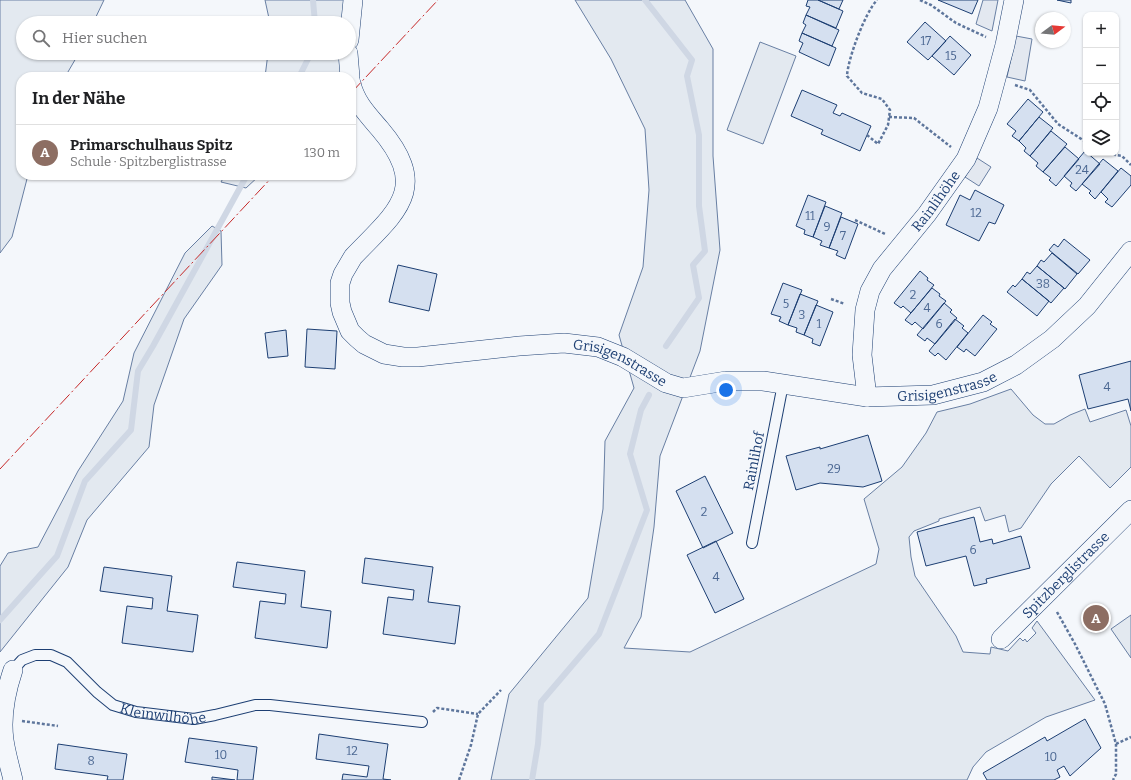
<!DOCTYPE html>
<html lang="de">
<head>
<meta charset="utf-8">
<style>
  :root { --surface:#fff; --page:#f2f2f2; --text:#202124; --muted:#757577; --line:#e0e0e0; --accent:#c62828 }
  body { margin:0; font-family:Bitter,serif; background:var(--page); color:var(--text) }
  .controls { position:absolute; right:12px; top:12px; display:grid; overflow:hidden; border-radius:8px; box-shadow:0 1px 3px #0004 }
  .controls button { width:36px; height:36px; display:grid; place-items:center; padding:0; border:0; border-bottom:1px solid var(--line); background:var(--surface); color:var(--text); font:20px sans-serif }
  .compass { position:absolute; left:1035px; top:12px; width:36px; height:36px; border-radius:50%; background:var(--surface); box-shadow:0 1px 3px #0004; rotate:74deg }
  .you { position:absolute; left:726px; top:390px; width:14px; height:14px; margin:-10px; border:3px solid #fff; border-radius:50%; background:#1a73e8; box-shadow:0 0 0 6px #1a73e833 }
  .badge { display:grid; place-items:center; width:26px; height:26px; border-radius:50%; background:var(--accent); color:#fff; font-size:13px; font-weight:700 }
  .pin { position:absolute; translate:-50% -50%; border:2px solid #fff; box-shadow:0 1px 4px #0006 }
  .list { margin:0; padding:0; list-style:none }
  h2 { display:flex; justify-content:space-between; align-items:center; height:52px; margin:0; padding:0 16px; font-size:17px }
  h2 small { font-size:13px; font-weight:400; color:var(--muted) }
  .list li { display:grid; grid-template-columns:26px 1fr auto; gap:12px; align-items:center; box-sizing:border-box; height:56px; padding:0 16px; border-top:1px solid var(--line) }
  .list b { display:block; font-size:15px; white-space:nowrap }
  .list p { margin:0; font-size:13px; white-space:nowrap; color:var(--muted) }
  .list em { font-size:13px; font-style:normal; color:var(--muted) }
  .icon { flex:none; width:22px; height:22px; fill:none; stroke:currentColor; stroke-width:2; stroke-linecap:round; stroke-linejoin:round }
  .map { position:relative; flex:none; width:1131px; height:780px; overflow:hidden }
  .search { position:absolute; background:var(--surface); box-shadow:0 1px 3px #0004; left:16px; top:16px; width:340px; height:44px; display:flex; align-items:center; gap:10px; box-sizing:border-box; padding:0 14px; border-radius:22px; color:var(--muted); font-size:15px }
  .panel { position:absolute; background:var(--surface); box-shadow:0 1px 3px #0004; left:16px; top:72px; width:340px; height:108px; border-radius:16px }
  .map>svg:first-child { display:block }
</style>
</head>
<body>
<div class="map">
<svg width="1131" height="780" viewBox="0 0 1131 780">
  <rect width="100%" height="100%" fill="#f4f7fb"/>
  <path fill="#e3e9f0" stroke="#687fa3" d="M0 0H104L93 23H23V53H79L65 77H21V175H28L12 237 0 253Z
    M265 0H348L347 23H270Z
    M575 0H685L713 49V156L720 250 700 351 660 456 654 527 641 617 624 648 690 652 876 564 879 549 864 499 902 467 926 433 937 412 970 404 1011 389 1033 415 1045 424H1054L1070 415 1085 409 1090 422 1126 410 1131 426V467L1110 488 1079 456 1051 484 1021 528 1009 532 1005 515 985 521 980 507 939 519V521L914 531 909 537 911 557 915 576 956 636 963 652 990 654 991 647 1008 651 1020 638 1023 641 1025 639 1027 642 1036 633 1032 628 1037 621 1095 700 1046 717 986 752 973 767 967 780H491L509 694 588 598 603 509 605 441 634 388 619 335 643 267 649 190 645 129 611 59Z
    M760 42 796 56 763 144 727 130Z
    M268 53H345V77H265Z
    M225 175H260L246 188 221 182Z
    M212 226 221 231 222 265 184 319 154 405 149 447 87 520 68 567 0 652V566L8 553 38 547 78 471 123 401 134 353 185 253Z
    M1131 615V658L1111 629Z"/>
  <path fill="#e3e8f0" stroke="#687fa3" d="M983 0H998L992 31 976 24Z
    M1016 36 1032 39 1025 81 1007 77Z
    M977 158 991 167 979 186 965 177Z"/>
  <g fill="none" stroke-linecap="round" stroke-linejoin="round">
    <path stroke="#cfd7e4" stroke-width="6" d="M313 0 315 23
      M645 0 692 60 687 76 699 135V206L705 251 693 265 699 298 666 346
      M299 77 311 53
      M0 620 57 556 85 481 131 430 138 371 153 346 247 175
      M532 780 538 744 541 702 599 634 647 510 630 454 641 410 649 395"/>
  </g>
  <path fill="#d5e0f0" stroke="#1d3f73" d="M808 0H818L843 11 836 28 806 15 810 7 806 6Z
    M818 0H843L839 9Z
    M938 0H978L972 14Z
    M1057 0H1071V3Z
    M806 15 839 30 832 46 802 33 806 25 803 23Z
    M925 22 946 41 928 60 907 42Z
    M802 33 836 48 829 66 799 52 803 43 799 41Z
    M950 36 971 55 954 75 932 56Z
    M802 90 837 105 833 113 840 116 842 113 871 126 860 151 821 134 823 130 791 116Z
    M1028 99 1043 112 1019 141 1012 136 1016 131 1007 124Z
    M1039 117 1053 128 1030 156 1024 151 1026 148 1019 141Z
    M1051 131 1067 144 1043 172 1036 166 1038 163 1030 156Z
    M1065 147 1079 159 1056 186 1049 180 1051 178 1043 172Z
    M1085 151 1100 164 1076 191 1070 186 1072 183 1064 176Z
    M1103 159 1118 171 1095 199 1089 193 1091 191 1082 184Z
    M1121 168 1131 176V185L1112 207 1105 202 1108 199 1101 192Z
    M975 190 1004 205 995 224 989 222 979 241 946 225 960 195 970 200Z
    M808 195 826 202 813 237 804 234 805 230 796 226Z
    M825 206 842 213 829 248 820 245 822 241 813 237Z
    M841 217 858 224 845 259 836 255 838 251 829 248Z
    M1064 239 1090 260 1078 274 1049 250 1054 244 1058 247Z
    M1052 253 1077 274 1065 289 1037 266 1041 260 1044 262Z
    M398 265 437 274 429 311 389 302Z
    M1037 266 1064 288 1051 303 1022 279 1027 272 1030 274Z
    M920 271 928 278 927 280 934 285 911 313 903 306 901 308 894 303Z
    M1022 279 1049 301 1037 316 1007 292 1013 285 1015 287Z
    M783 283 802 290 788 325 779 321 781 317 771 314Z
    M932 288 940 294 939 296 946 301 923 329 915 322 912 325 905 320Z
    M800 294 818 301 804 335 796 332 797 328 788 325Z
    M944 303 952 310 950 312 957 318 935 344 927 338 925 341 917 335Z
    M816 305 833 312 820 346 812 343 813 339 804 335Z
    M983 315 992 322 990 324 997 329 975 356 966 349 964 352 957 347Z
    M955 319 964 326 962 328 968 333 946 360 938 353 935 356 929 351Z
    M307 329 337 331 335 369 305 367Z
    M286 330 288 356 268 358 265 333Z
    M1131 361V411L1128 399 1088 409 1079 375Z
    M868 435 882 481 863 487 820 483 796 490 786 456 820 447V449Z
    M705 476 733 533 703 548 676 491Z
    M974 517 980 542 992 539 993 544 1021 536 1030 568 986 579 987 583 974 586 966 556 926 566 917 532Z
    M716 541 744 599 715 613 687 555Z
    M365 558 433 567 428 602 460 606 455 644 383 634 388 597 413 600 414 590 362 583Z
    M237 562 305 571 301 607 331 611 327 648 255 638 260 601 285 604 286 594 233 587Z
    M104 567 172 576 167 611 198 615 193 652 122 643 127 606 152 609 153 598 100 591Z
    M1085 719 1101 748 1070 776 1064 766 1057 770 1060 777 1054 780H987L983 773 1045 737 1047 741Z
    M319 734 388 744 383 779 391 780H342L343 774 367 777 369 766 316 759Z
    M189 738 257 747 253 780H237L238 770 185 762Z
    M58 744 127 754 123 780H107L108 776 55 769Z
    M212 777 235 780H212Z"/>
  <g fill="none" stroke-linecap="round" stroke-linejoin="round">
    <defs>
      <g id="lane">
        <path d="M752 543 783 384"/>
        <path id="s1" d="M13 670 22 660 35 655H51L67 662 97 692 113 705 136 712 194 719 215 715 255 705H270L422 722"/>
      </g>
      <g id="street">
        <path d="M349 40 353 0"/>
        <path d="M348 53 350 77"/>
        <path id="s2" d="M351 83C355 102 368 115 380 129 431 189 396 212 353 257L343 274 340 283V303L342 312 350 331 357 338 364 344 384 354 403 357H418L519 346 564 343 598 347 623 357 666 383 683 388 726 381H763L867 397 933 395 983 382 1016 365 1052 339 1087 306 1131 251"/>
        <path id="s3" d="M867 397 862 355 865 310 870 291 882 269 927 214 966 159 988 108 1005 45 1014 0"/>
        <path id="s4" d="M1001 639 1131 510"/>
        <path d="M13 670C6 691 1 718 4 740 6 754 10 767 13 780"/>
      </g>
    </defs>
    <use href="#lane" stroke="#1d3f73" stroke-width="12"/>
    <use href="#street" stroke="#1d3f73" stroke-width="20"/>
    <path stroke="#5e769c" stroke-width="2.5" stroke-dasharray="3 2" stroke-linecap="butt" d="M920 0 931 5 956 23 986 37
      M1015 85 1030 90 1058 124 1086 142
      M889 117 914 118 951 147
      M867 135 878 144 888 125 890 110 882 99 862 93 847 76C848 58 865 13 877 0
      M1103 153 1122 156 1131 165
      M855 220 885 234
      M831 299 845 304
      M1057 612 1075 644 1105 704 1116 744V774L1113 780
      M433 712 437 708 478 714
      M22 721 58 726
      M1116 744 1131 737
      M459 780 471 745 478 714 501 690"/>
    <use href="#lane" stroke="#f4f7fb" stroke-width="10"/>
    <use href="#street" stroke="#f4f7fb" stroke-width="19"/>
    <path stroke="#c62828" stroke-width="1" stroke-dasharray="14 3 2 3" stroke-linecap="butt" d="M351 93 438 0
      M0 469 274 175"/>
  </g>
  <g text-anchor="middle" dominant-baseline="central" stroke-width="3" stroke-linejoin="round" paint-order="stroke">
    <g font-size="12" fill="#4b6792">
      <text x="926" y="41">17</text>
      <text x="951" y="56">15</text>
      <text x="1082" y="170">24</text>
      <text x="976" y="213">12</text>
      <text x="810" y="216">11</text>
      <text x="827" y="227">9</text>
      <text x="843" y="236">7</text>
      <text x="1043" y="284">38</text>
      <text x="913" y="295">2</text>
      <text x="786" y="304">5</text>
      <text x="927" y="308">4</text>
      <text x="802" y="315">3</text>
      <text x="819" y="324">1</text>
      <text x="939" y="324">6</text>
      <text x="1107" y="387">4</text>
      <text x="834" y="469">29</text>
      <text x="704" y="512">2</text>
      <text x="973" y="550">6</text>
      <text x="716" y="577">4</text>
      <text x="352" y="751">12</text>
      <text x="221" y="755">10</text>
      <text x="1051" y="757">10</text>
      <text x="91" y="761">8</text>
    </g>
    <g font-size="14" fill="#1d3f73" stroke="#f4f7fb">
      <text stroke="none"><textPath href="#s3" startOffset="219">Rainlihöhe</textPath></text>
      <text stroke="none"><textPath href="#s2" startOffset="570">Grisigenstrasse</textPath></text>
      <text stroke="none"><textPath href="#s2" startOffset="906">Grisigenstrasse</textPath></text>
      <text transform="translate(754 461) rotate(-79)">Rainlihof</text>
      <text stroke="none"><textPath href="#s4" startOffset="91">Spitzberglistrasse</textPath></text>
      <text stroke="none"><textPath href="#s1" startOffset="175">Kleinwilhöhe</textPath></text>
    </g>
  </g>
</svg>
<div class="controls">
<button>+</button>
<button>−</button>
<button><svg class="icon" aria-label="locate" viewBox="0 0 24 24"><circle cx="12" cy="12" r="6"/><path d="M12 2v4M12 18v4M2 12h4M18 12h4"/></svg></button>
<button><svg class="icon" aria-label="layers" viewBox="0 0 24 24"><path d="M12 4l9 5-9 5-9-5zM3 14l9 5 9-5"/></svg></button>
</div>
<svg class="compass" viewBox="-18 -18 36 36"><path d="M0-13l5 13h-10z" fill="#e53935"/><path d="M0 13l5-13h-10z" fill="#757577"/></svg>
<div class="you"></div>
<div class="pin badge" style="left:1096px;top:618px;background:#8d6e63">A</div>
<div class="search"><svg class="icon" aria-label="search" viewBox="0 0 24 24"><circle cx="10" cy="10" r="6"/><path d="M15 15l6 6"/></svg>Hier suchen</div>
<section class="panel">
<h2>In der Nähe<small></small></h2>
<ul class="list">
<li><span class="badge" style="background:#8d6e63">A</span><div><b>Primarschulhaus Spitz</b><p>Schule · Spitzberglistrasse</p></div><em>130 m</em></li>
</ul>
</section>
</div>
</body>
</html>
